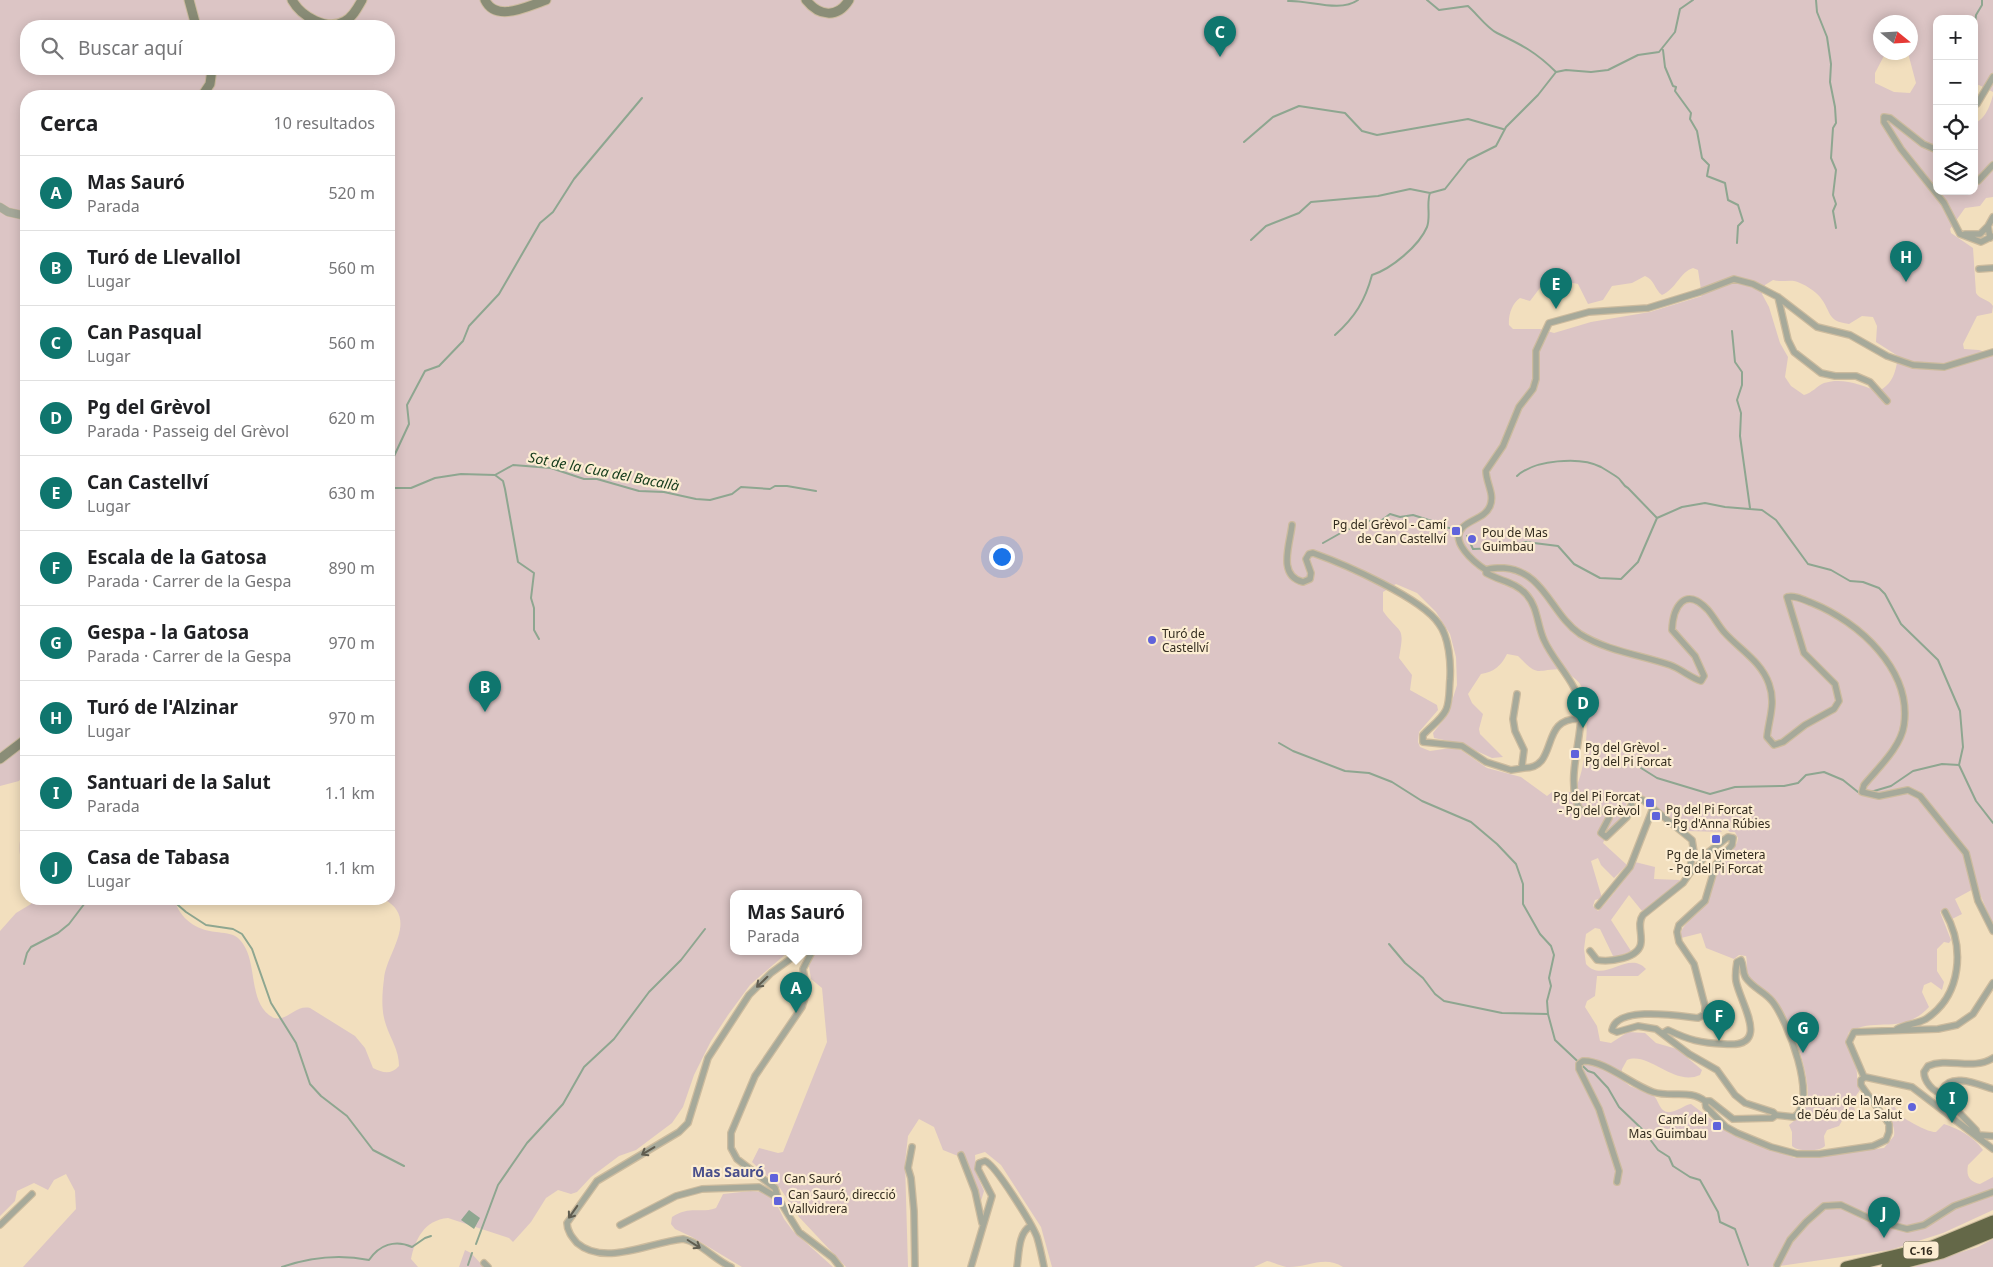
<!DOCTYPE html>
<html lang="es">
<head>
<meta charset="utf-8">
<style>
  :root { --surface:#fff; --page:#f2f2f2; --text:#202124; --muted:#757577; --line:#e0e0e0; --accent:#0f766e }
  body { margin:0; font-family:"Noto Sans",sans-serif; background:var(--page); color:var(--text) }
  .controls { position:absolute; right:15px; top:15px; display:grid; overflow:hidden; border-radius:10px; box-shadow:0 2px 12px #0003 }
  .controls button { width:45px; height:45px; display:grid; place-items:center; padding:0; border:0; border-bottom:1px solid var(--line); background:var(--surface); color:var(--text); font:25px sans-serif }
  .compass { position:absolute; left:1873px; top:15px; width:45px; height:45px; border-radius:50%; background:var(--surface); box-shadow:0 2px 12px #0003; rotate:108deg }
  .you { position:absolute; left:1001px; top:556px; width:18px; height:18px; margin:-12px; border:4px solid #fff; border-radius:50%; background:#1a73e8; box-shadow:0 0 0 8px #1a73e833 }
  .badge { display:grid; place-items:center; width:32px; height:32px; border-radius:50%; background:var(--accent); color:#fff; font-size:16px; font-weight:700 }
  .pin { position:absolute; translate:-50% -41px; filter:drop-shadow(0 1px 2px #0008) }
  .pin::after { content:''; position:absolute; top:26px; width:18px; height:15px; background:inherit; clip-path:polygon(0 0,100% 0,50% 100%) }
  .popup { position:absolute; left:730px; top:890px; width:132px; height:65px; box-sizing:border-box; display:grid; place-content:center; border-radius:10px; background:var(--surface); filter:drop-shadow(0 1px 4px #0005); font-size:16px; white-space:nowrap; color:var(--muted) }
  .popup b { font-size:19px; color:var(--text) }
  .popup::after { content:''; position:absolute; left:50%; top:100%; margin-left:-10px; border:10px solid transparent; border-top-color:var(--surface) }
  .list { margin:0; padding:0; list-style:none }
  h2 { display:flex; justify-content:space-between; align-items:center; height:65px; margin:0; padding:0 20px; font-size:21px }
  h2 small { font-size:16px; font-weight:400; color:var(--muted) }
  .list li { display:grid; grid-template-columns:32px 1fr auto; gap:15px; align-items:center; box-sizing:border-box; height:75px; padding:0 20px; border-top:1px solid var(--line) }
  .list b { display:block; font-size:19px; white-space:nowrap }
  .list p { margin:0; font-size:16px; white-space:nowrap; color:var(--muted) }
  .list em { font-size:16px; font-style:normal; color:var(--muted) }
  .icon { flex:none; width:28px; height:28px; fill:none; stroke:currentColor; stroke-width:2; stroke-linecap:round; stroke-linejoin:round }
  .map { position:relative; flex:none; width:1993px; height:1267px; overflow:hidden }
  .search { position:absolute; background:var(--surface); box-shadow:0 2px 12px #0003; left:20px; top:20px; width:375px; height:55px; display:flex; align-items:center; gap:12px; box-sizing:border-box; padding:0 18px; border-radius:20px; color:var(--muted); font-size:19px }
  .panel { position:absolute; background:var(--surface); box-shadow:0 2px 12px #0003; left:20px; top:90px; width:375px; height:815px; border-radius:20px }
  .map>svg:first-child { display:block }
</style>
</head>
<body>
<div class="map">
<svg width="1993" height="1267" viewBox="0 0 1993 1267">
  <rect width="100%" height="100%" fill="#f2dfbe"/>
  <path fill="#dcc5c5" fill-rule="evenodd" d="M0 0H1993V92L1979 85 1974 86V19H1937V191H1974V123C1985 120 1990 106 1993 95V197L1986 198 1980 206 1965 208 1950 229 1951 233 1973 248 1976 293C1980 300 1989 299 1993 306L1992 313 1977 316 1963 344 1964 349 1979 350 1993 355V925L1977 887 1955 899 1962 914 1952 919 1951 916 1948 917 1945 909 1940 912 1951 940 1949 943 1944 942 1937 949V971L1944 982 1942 990 1931 982 1924 985 1922 992 1929 1007C1902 1036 1876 1016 1849 1032 1844 1044 1854 1055 1856 1067 1858 1075 1856 1082 1860 1090L1853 1100 1856 1117 1843 1119 1839 1126 1827 1130 1824 1136 1825 1146C1819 1152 1798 1152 1792 1146V1132L1789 1125C1798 1118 1808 1110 1808 1097 1809 1072 1792 1020 1775 1001 1768 993 1754 988 1749 978 1745 971 1748 963 1746 956L1739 955 1734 959 1706 948 1701 933 1681 938C1678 926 1696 917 1702 908 1711 896 1713 881 1718 868 1722 859 1730 850 1737 843L1738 838 1735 832H1730L1718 823 1717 825 1722 832 1686 831 1642 795H1632L1627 798C1626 823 1612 822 1603 843L1627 865 1614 878 1601 865 1598 858 1591 861 1602 898 1595 900 1593 906 1598 911C1605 906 1632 870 1635 862L1655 867 1654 879 1680 880 1677 885 1642 911 1629 895 1611 920 1631 951 1614 958 1600 929 1595 928 1586 934 1584 949 1586 964C1604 985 1628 949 1646 969L1638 976H1597L1595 996 1587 1001 1585 1007 1597 1026 1600 1041 1611 1043 1628 1032 1645 1033 1656 1043 1677 1049 1702 1070 1700 1075C1674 1087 1649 1051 1627 1060L1622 1069 1621 1079 1630 1086 1654 1096C1658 1100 1659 1107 1663 1110 1671 1117 1683 1105 1691 1104L1731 1134 1795 1158 1884 1148 1894 1136C1896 1124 1886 1117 1887 1106L1893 1105C1897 1109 1898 1114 1903 1117 1909 1122 1930 1133 1936 1132L1944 1124C1959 1129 1973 1136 1983 1150L1968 1165C1966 1176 1969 1181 1980 1184L1993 1177V1210L1943 1233 1890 1250 1772 1267H1343C1325 1255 1308 1267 1289 1267 1282 1267 1274 1262 1267 1261L1254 1267H1052L1041 1227 1001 1165 985 1152 975 1155 976 1173 984 1191 981 1201 962 1153 958 1156 943 1150 934 1127 919 1119 908 1136 905 1163 908 1267H846L799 1217 780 1188 752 1162 759 1148 778 1153 783 1152 827 1042 822 988 811 979 809 966 815 952H858V894H734V952H788L750 985 728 1015 711 1041 694 1075 683 1107 672 1123 636 1150 619 1156 591 1177 577 1192 571 1194 558 1190 546 1198 531 1222 513 1242 509 1238 448 1218C424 1220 415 1240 411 1259L418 1267H23L76 1209 75 1191 66 1174 54 1180 48 1190 34 1183 17 1191 15 1201 0 1216V931L16 913 31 904 34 899H174C180 919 196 930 216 932 223 933 232 933 238 938 259 957 247 998 269 1015 284 1027 294 1004 310 1008L355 1036 365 1048 373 1068C383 1073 391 1075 399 1066 399 1050 391 1040 386 1025 381 1011 382 994 384 979 386 953 420 919 384 899H389V96H26V771L19 781 0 786ZM1880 22H1910V52L1908 53 1916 83 1910 93 1894 92 1875 83V73L1886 52H1880ZM26 26H389V69H26ZM1693 268 1698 270 1702 296 1650 312 1591 322 1554 333 1540 329H1513L1509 325C1508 316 1512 303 1520 298L1530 301 1543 284 1552 279 1578 284 1588 304 1603 300 1612 286 1632 283 1645 276C1655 280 1654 289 1662 295 1676 289 1680 272 1693 268ZM1773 280C1782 283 1792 278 1800 283 1807 286 1815 291 1820 297 1832 312 1826 321 1849 324L1862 316 1873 317 1877 326 1876 342 1898 356C1896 371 1893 385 1878 391 1861 385 1843 377 1824 383 1817 386 1812 393 1804 395L1791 386 1785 377 1788 357 1780 343 1769 307 1762 294 1765 285ZM1396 584 1417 593 1436 612 1450 634 1456 657 1457 685 1448 714 1433 733 1434 738 1459 743 1492 758 1503 757 1480 734 1479 729 1483 714 1472 703 1468 694 1481 674C1494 672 1501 666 1507 654L1518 656C1539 677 1534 670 1561 669 1567 673 1576 678 1580 684 1592 704 1587 774 1573 792H1552L1547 796 1521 777 1487 768 1461 750 1451 748 1430 751 1420 747 1418 742 1419 732 1438 710 1437 705 1410 690 1412 675 1399 658C1405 624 1401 636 1383 611V592Z
    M26 820V867C15 856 20 834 26 820Z
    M751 1191 763 1192 772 1195 784 1219 793 1231 833 1267H742L692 1237 675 1229 671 1224 672 1217C690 1205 700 1214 716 1208L723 1194Z
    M1993 1239V1267H1914L1978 1247Z
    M465 1250 471 1253 484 1267H459Z"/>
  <path fill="#8ea690" d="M469 1210 480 1218 474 1229 461 1220Z"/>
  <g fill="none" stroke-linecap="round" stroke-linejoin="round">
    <path stroke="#8ea690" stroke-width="2" d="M1427 0 1439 10 1468 6C1477 14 1487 28 1497 33 1522 45 1536 52 1556 72
      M1816 0 1817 12 1827 37 1831 64 1830 82 1835 107 1836 123 1833 128 1831 158 1836 170 1833 195 1836 204 1833 211 1836 228
      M1288 1C1309 0 1340 13 1358 0
      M1974 34 1976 15 1982 5V0
      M1663 50 1665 67 1673 86 1676 87 1675 91 1691 113 1690 119 1697 131 1702 158 1709 165 1707 176 1725 183 1728 200 1738 205 1743 221 1738 226 1737 243
      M1244 142 1273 117 1299 106 1345 113 1362 131 1377 135 1468 119 1503 129
      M1251 240 1266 226 1299 213 1311 202 1378 196 1410 189 1430 193 1445 189 1468 160 1496 146 1506 127 1538 95 1556 72 1566 70 1591 72 1608 70 1638 55 1659 52 1675 32 1680 9 1693 0
      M1732 331 1735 362 1742 372V385L1737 400 1741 413 1740 436 1750 508
      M1335 335C1355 317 1365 301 1372 275 1391 269 1419 246 1427 227 1431 216 1426 204 1430 193
      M389 467 409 424 407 405 425 371 439 366 463 341 469 326 499 294 540 223 553 212 574 179 642 98
      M495 475 503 481 505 489 518 562 534 573 531 598 534 608V630L539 639
      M1517 476C1534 460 1580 456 1601 467 1606 470 1614 475 1617 477 1622 480 1622 485 1628 488L1657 518
      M389 488H411L435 478 461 474 495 475 513 465 551 468 584 479H597L639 491 664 492 696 499 710 500 732 494 741 487 770 489 775 486H787L816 491
      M1657 518 1682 507 1705 503 1725 507 1762 510 1776 520 1808 564 1831 570 1850 581 1863 582 1879 588 1885 594 1901 624 1938 660 1960 711 1963 747 1959 765 1976 801 1993 823
      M1467 536 1473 549 1502 548 1526 542 1558 546 1574 564 1600 578 1621 579 1638 562 1657 518
      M1323 543 1346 530 1369 521 1382 520 1390 514 1400 517 1413 515 1435 522 1441 527 1450 528
      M1279 743 1293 751 1345 771 1369 773 1392 782 1422 801 1471 822 1497 844 1516 864 1523 884V904L1540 934 1551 946 1554 955 1549 978 1551 986 1547 1001 1548 1014
      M1641 768 1657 778 1710 794 1735 787 1784 786 1798 783 1806 775 1824 772 1843 780 1858 792 1874 791 1891 786 1913 771 1942 764 1959 765
      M171 899 186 912 206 925 233 929 242 934 252 949 271 1003 296 1043 310 1084 321 1096 347 1116 373 1150 404 1166
      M1389 944 1405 963 1423 978 1435 994 1444 1001 1502 1013 1548 1014 1555 1040 1588 1071 1594 1073 1608 1088 1619 1107 1643 1130 1658 1150 1669 1157 1673 1166 1690 1177 1700 1180 1718 1212 1720 1222 1735 1229 1748 1265
      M24 964 27 953 31 947 58 933 69 924 88 899
      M476 1244 498 1185 527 1143 563 1104 584 1067 614 1039 649 992 681 960 705 929
      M468 1265 472 1253
      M282 1267C311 1257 339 1254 369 1260 379 1245 395 1239 412 1247L425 1238 431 1236"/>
    <defs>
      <path id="minor" d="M1974 105 1977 104 1993 77
        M1937 150 1923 144 1890 118 1884 117V122L1901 149 1944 203 1960 234 1981 242 1993 236
        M1974 181H1978L1993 165
        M1965 234H1980L1988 226
        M1990 238 1988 226 1993 217
        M1979 269 1993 268
        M1778 297 1788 340 1794 352 1821 373 1835 376H1856L1870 382 1887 401
        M1292 525C1290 544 1277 576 1303 582L1310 579 1311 573 1306 559 1309 554 1313 553C1344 564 1422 598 1439 624 1449 637 1451 663 1450 679 1449 689 1450 701 1446 710 1441 720 1430 727 1423 735V742L1462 746 1486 762 1511 770 1524 768
        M1486 570C1491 567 1498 568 1504 568 1544 571 1551 614 1580 634 1607 651 1641 655 1670 665 1681 669 1691 678 1701 681L1704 676 1695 656 1672 630C1673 607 1685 585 1708 610 1714 617 1718 625 1724 632 1739 649 1761 661 1769 684 1776 703 1769 718 1767 737L1774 745 1783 742 1805 725 1834 709 1839 701 1835 684 1804 653 1787 597C1795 595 1804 600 1812 603 1859 622 1912 670 1904 725 1901 747 1878 768 1864 785L1862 792 1879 796 1908 790 1920 796 1966 853 1978 901 1993 931
        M1517 694 1513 719 1515 731 1524 750 1522 765 1524 768C1560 768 1538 716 1581 719
        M1692 870 1690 866 1694 852 1692 840 1643 800 1638 798 1633 800 1627 817 1606 837 1601 833 1609 818 1608 812C1599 807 1589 817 1579 808 1566 780 1581 743 1581 714 1581 685 1555 665 1544 640 1537 625 1538 607 1526 594 1515 582 1500 581 1486 573V570C1475 563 1448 541 1463 527 1471 519 1485 518 1490 506 1495 494 1486 483 1486 471L1503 446 1519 407 1533 389 1536 379V351L1549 323 1589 312 1648 308 1700 292 1734 279 1753 284 1778 297 1817 327 1850 335 1887 356 1913 365 1944 367 1993 352
        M1598 906 1630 867 1653 808
        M1590 951 1597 960C1609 962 1640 959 1641 942 1642 932 1637 923 1643 915L1683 883 1692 870 1697 868 1706 854 1728 837 1733 838 1732 845 1716 864 1705 901 1679 925 1677 932 1679 942 1694 964 1705 1006V1014L1698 1018C1680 1016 1617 1005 1612 1030L1617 1032 1638 1026 1656 1029 1689 1054 1717 1070 1735 1095 1745 1103 1773 1112 1776 1115 1794 1117C1819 1101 1787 1019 1772 1001 1765 992 1753 988 1746 978 1742 972 1744 966 1741 960L1737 962C1736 968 1735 975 1736 981 1740 1003 1773 1049 1724 1044 1700 1043 1689 1040 1668 1030L1663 1033
        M812 952 803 969 807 991 802 1007 755 1076 731 1133V1148L737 1159 775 1188 778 1198 799 1232 833 1258 840 1267
        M1897 1029C1906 1024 1917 1024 1926 1019 1962 995 1965 947 1945 912
        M1864 1077 1849 1042 1854 1032 1938 1029 1957 1025 1973 1014 1993 983
        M1943 1093C1933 1093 1924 1081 1924 1072L1928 1066C1948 1057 1973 1071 1993 1058
        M1705 1101H1710L1733 1119 1772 1118 1776 1115
        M1978 1135 1976 1130 1945 1098 1943 1089C1951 1072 1979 1085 1993 1089
        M1978 1135 1993 1136
        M912 1147 908 1168 911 1178 914 1211 915 1267
        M961 1155 975 1191 982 1223
        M1617 1182 1619 1171 1599 1109 1579 1069V1064L1583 1061C1604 1060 1632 1085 1653 1092 1672 1098 1690 1089 1705 1101L1706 1107 1726 1127 1737 1133 1771 1147 1797 1154H1819L1873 1146 1886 1140 1889 1132V1124L1861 1085V1080L1865 1077 1912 1087 1993 1149
        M0 1225 32 1194
        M620 1225 676 1196 702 1189 759 1187 778 1198
        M484 1263 488 1267
        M1777 1265 1790 1240 1806 1222 1824 1206 1841 1205 1873 1220 1907 1229 1924 1225 1954 1206 1993 1192
        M731 1267C715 1260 700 1242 683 1239 650 1242 605 1267 577 1243 572 1237 567 1231 567 1223L597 1181 679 1132 688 1123 708 1058 749 995 771 973 800 952
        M971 1267 992 1196 978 1169 979 1163 985 1161C995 1164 1032 1224 1037 1237 1040 1247 1042 1257 1044 1267
        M1017 1267C1019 1255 1018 1232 1031 1226"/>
      <path id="tertiary" d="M0 207 8 212 26 216"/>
      <path id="secondary" d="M189 0 196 26
        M292 0C301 16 327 32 345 21 353 17 358 7 362 0
        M485 0C496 23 528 6 546 0
        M806 0C819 16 837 19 849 0
        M202 96 210 84 212 69
        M0 759 26 739"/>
      <path id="motorway" d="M1846 1267 1930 1247 1993 1221
        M1887 1267 1942 1253 1993 1232"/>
    </defs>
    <use href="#minor" stroke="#ccbb9e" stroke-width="8"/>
    <use href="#tertiary" stroke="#ccbb9e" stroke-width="9"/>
    <use href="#secondary" stroke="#ccbb9e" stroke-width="11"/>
    <use href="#motorway" stroke="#ccbb9e" stroke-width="13"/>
    <use href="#minor" stroke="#a6a99a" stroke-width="5.5"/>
    <use href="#tertiary" stroke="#a6a99a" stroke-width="8"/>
    <use href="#secondary" stroke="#8a8d77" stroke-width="9"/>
    <use href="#motorway" stroke="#646848" stroke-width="11"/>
  </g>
  <defs><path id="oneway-shaft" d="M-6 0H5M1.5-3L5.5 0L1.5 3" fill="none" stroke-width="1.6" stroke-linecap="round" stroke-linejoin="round" transform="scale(1.25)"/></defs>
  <g stroke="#605d50">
    <use href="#oneway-shaft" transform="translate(762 982) rotate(136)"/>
    <use href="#oneway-shaft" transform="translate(648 1151) rotate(149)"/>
    <use href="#oneway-shaft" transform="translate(573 1212) rotate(125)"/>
    <use href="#oneway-shaft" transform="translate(694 1244) rotate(32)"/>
  </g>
  <g fill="#6063db" stroke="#fcedd2" stroke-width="2">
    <rect x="1451" y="526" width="10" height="10" rx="2.5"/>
    <circle cx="1472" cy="539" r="5"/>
    <circle cx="1152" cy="640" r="5"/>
    <rect x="1570" y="749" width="10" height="10" rx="2.5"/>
    <rect x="1645" y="798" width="10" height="10" rx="2.5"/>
    <rect x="1651" y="811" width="10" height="10" rx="2.5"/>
    <rect x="1711" y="834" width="10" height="10" rx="2.5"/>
    <circle cx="1912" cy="1107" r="5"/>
    <rect x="1712" y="1121" width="10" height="10" rx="2.5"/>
    <rect x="769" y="1173" width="10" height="10" rx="2.5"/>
    <rect x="773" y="1196" width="10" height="10" rx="2.5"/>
  </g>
  <g text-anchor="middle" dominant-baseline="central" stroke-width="4.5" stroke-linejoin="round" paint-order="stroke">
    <rect fill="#fcedd2" stroke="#6f6554" stroke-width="1" x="1903.5" y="1241.5" width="35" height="17" rx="4"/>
    <g font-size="11" font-weight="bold" fill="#322b1e">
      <text x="1921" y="1250">C-16</text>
    </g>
    <g font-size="12" fill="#322b1e" stroke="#fcedd2" text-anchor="start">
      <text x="1446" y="524" text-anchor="end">Pg del Grèvol - Camí<tspan x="1446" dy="14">de Can Castellví</tspan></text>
      <text x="1482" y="532">Pou de Mas<tspan x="1482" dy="14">Guimbau</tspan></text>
      <text x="1162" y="633">Turó de<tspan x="1162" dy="14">Castellví</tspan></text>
      <text x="1585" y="747">Pg del Grèvol -<tspan x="1585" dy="14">Pg del Pi Forcat</tspan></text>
      <text x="1640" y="796" text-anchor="end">Pg del Pi Forcat<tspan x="1640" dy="14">- Pg del Grèvol</tspan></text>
      <text x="1666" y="809">Pg del Pi Forcat<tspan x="1666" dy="14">- Pg d'Anna Rúbies</tspan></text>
      <text x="1716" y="854" text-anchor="middle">Pg de la Vimetera<tspan x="1716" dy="14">- Pg del Pi Forcat</tspan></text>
      <text x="1902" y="1100" text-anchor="end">Santuari de la Mare<tspan x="1902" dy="14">de Déu de La Salut</tspan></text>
      <text x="1707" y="1119" text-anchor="end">Camí del<tspan x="1707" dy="14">Mas Guimbau</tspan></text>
      <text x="784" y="1178">Can Sauró</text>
      <text x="788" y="1194">Can Sauró, direcció<tspan x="788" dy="14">Vallvidrera</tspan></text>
    </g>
    <g font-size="14" font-style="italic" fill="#133a1a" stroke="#fcedd2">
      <text transform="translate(604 471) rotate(11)">Sot de la Cua del Bacallà</text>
    </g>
    <g font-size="14" font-weight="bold" fill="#494f8c" stroke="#fcedd2">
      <text x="728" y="1171">Mas Sauró</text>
    </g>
  </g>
</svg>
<div class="controls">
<button>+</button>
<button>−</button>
<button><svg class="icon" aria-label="locate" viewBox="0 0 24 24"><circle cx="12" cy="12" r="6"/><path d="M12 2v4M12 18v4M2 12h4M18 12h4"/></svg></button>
<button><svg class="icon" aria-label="layers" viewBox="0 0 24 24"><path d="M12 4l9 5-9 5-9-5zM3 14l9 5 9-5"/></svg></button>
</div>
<svg class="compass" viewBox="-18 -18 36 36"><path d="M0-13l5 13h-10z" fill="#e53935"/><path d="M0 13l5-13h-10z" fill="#757577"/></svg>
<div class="you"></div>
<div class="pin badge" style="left:796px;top:1013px">A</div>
<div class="popup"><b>Mas Sauró</b>Parada</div>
<div class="pin badge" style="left:485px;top:712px">B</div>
<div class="pin badge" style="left:1220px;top:57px">C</div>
<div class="pin badge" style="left:1583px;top:728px">D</div>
<div class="pin badge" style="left:1556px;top:309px">E</div>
<div class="pin badge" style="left:1719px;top:1041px">F</div>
<div class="pin badge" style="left:1803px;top:1053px">G</div>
<div class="pin badge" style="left:1906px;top:282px">H</div>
<div class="pin badge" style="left:1952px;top:1123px">I</div>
<div class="pin badge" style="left:1884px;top:1238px">J</div>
<div class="search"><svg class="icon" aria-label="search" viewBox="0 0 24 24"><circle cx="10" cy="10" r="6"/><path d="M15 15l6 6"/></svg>Buscar aquí</div>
<section class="panel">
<h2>Cerca<small>10 resultados</small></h2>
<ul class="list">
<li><span class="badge">A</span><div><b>Mas Sauró</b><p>Parada</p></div><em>520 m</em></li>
<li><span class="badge">B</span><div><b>Turó de Llevallol</b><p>Lugar</p></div><em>560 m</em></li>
<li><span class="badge">C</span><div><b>Can Pasqual</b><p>Lugar</p></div><em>560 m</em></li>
<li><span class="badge">D</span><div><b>Pg del Grèvol</b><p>Parada · Passeig del Grèvol</p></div><em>620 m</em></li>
<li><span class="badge">E</span><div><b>Can Castellví</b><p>Lugar</p></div><em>630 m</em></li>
<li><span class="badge">F</span><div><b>Escala de la Gatosa</b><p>Parada · Carrer de la Gespa</p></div><em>890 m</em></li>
<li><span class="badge">G</span><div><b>Gespa - la Gatosa</b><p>Parada · Carrer de la Gespa</p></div><em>970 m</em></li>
<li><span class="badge">H</span><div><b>Turó de l'Alzinar</b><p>Lugar</p></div><em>970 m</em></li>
<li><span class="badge">I</span><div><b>Santuari de la Salut</b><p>Parada</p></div><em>1.1 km</em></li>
<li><span class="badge">J</span><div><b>Casa de Tabasa</b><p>Lugar</p></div><em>1.1 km</em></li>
</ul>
</section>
</div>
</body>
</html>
